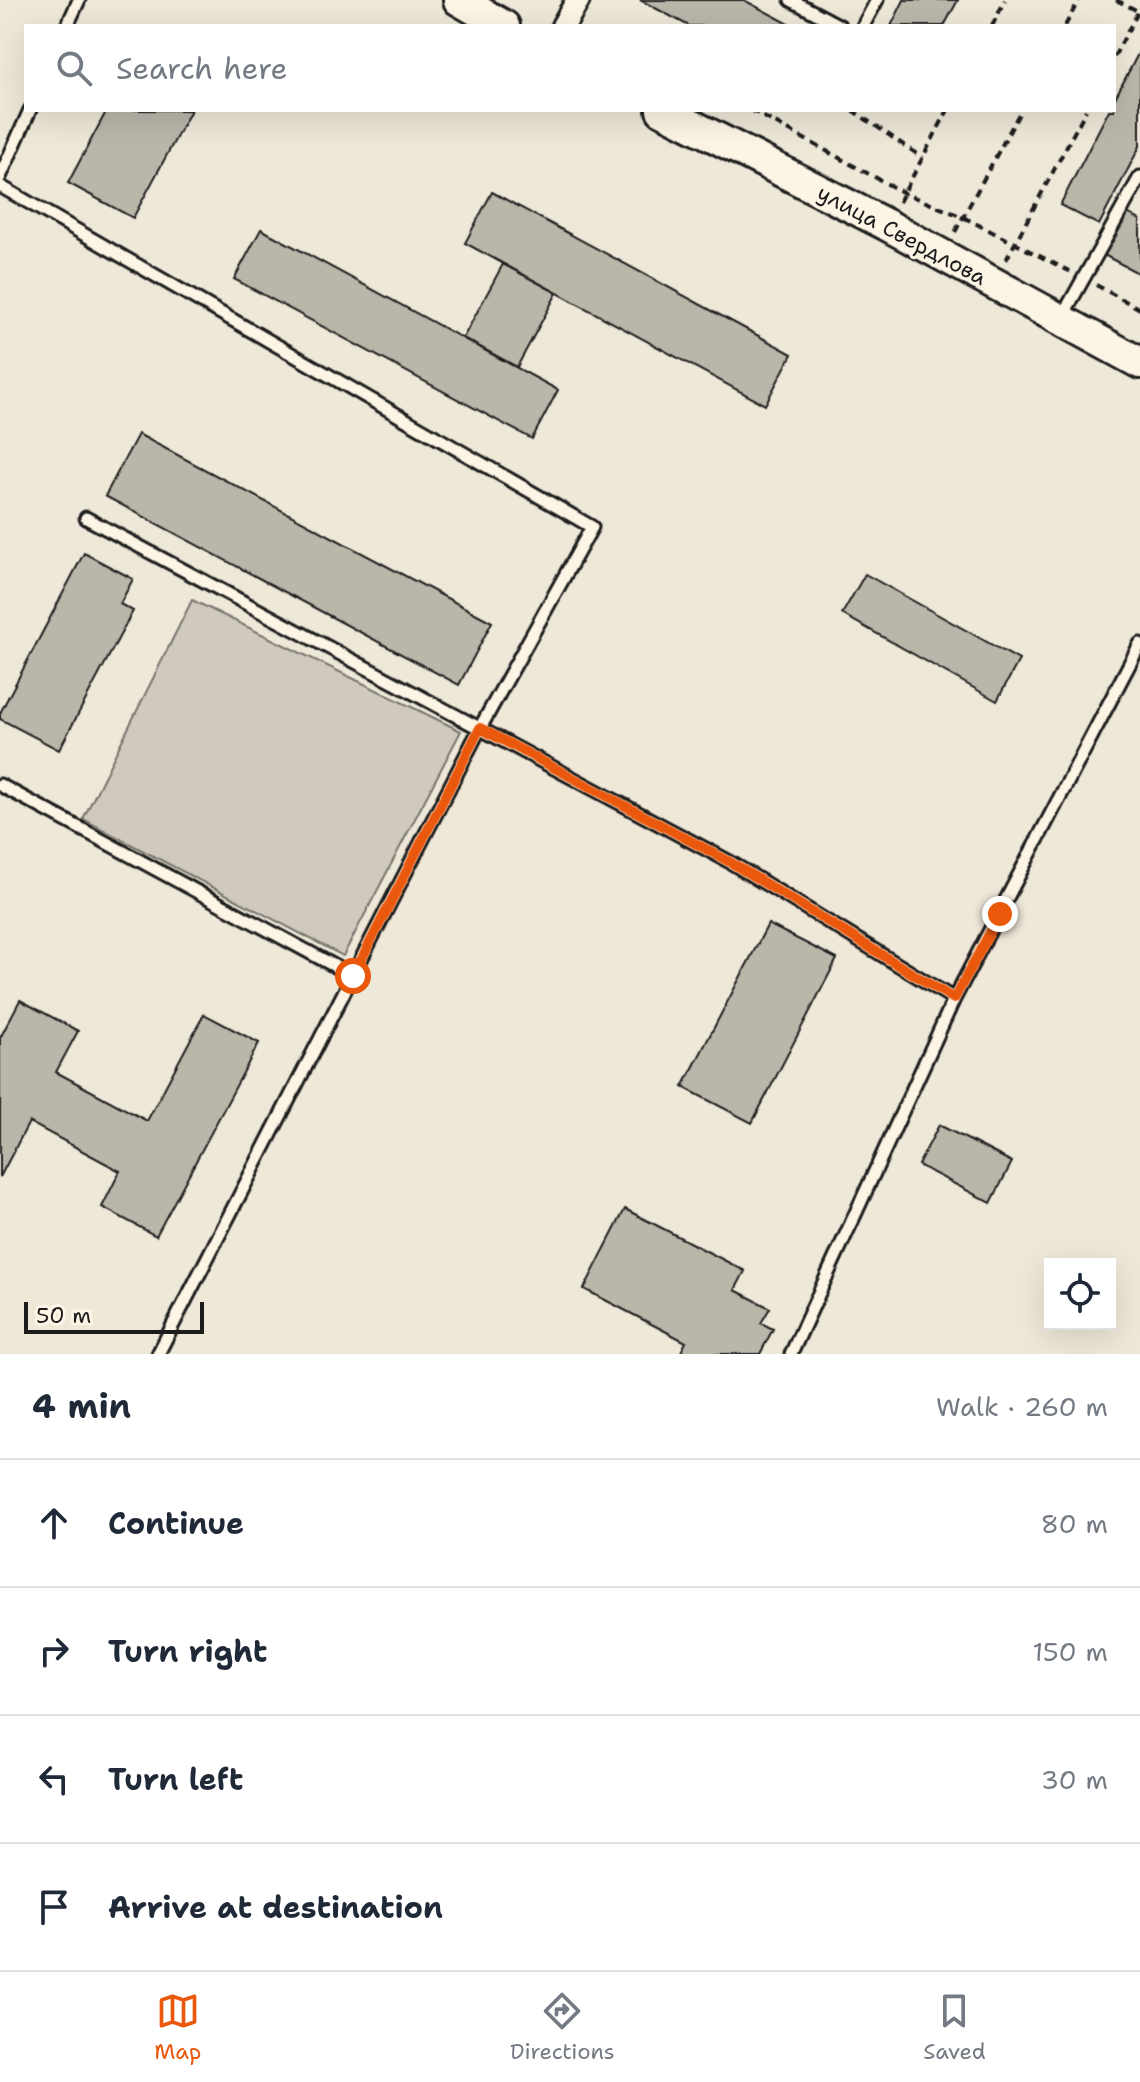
<!DOCTYPE html>
<html lang="en">
<head>
<meta charset="utf-8">
<style>
  :root { --surface:#fff; --page:#f2f2f3; --text:#1f2937; --muted:#747a83; --line:#e0e1e3; --accent:#ea580c }
  body { margin:0; font-family:"Shantell Sans",sans-serif; background:var(--page); color:var(--text) }
  .controls { position:absolute; right:24px; bottom:24px; display:grid; overflow:hidden; border-radius:0px; box-shadow:0 8px 32px #0002 }
  .controls button { width:72px; height:72px; display:grid; place-items:center; padding:0; border:0; border-bottom:2px solid var(--line); background:var(--surface); color:var(--text); font:40px sans-serif }
  .scale { position:absolute; left:24px; bottom:20px; width:180px; box-sizing:border-box; padding-left:8px; border:4px solid #1c1c1c; border-top:0; font-size:22px; line-height:28px; white-space:nowrap; color:#1c1c1c; -webkit-text-stroke:6px #fcf5e5; paint-order:stroke }
  .stop { position:absolute; width:24px; height:24px; margin:-18px; border:6px solid #ea580c; border-radius:50%; background:#fff }
  .stop.end { background:#ea580c; border-color:#fff; box-shadow:0 2px 8px #0008 }
  .list { margin:0; padding:0; list-style:none }
  h2 { display:flex; justify-content:space-between; align-items:center; height:104px; margin:0; padding:0 32px; font-size:34px }
  h2 small { font-size:26px; font-weight:400; color:var(--muted) }
  .list li { display:grid; grid-template-columns:52px 1fr auto; gap:24px; align-items:center; box-sizing:border-box; height:128px; padding:0 32px; border-top:2px solid var(--line) }
  .list b { display:block; font-size:30px; white-space:nowrap }
  .list em { font-size:26px; font-style:normal; color:var(--muted) }
  .icon { flex:none; width:44px; height:44px; fill:none; stroke:currentColor; stroke-width:2; stroke-linecap:round; stroke-linejoin:round }
  .map { position:relative; flex:none; width:1140px; height:1354px; overflow:hidden }
  .search { position:absolute; background:var(--surface); box-shadow:0 8px 32px #0002; left:24px; right:24px; top:24px; height:88px; display:flex; align-items:center; gap:20px; box-sizing:border-box; padding:0 28px; border-radius:0px; color:var(--muted); font-size:30px }
  .sheet { height:616px; background:var(--surface) }
  nav { display:flex; justify-content:space-around; align-items:center; box-sizing:border-box; height:112px; border-top:2px solid var(--line); background:var(--surface); font-size:22px; color:var(--muted) }
  nav a { display:grid; justify-items:center; gap:4px }
  nav .on { color:var(--accent) }
  .map>svg:first-child { display:block }
</style>
</head>
<body>
<div class="map">
<svg width="1140" height="1354" viewBox="0 0 1140 1354">
  <rect width="100%" height="100%" fill="#eee8d9"/>
  <filter id="ink" filterUnits="userSpaceOnUse"><feTurbulence type="fractalNoise" baseFrequency=".0125" numOctaves="2"/><feDisplacementMap in="SourceGraphic" scale="16" xChannelSelector="R" yChannelSelector="G"/><feConvolveMatrix kernelMatrix="1 2 1 2 8 2 1 2 1" color-interpolation-filters="sRGB"/></filter>
  <g filter="url(#ink)">
    <path fill="#cfcabd" stroke="#76736c" stroke-width="2" d="M192 600 461 731 343 956 83 819Z"/>
    <path fill="#bab6aa" stroke="#1c1c1c" stroke-width="2" d="M640 0H744L793 26H689Z
      M904 0H958L944 26H891Z
      M1140 50V146L1099 225 1060 205 1109 110H1114V100Z
      M107 110H191L133 218 68 183Z
      M492 192 792 354 765 405 465 243Z
      M1124 211 1140 220V274L1102 254Z
      M261 229 558 390 532 439 234 279Z
      M503 264 557 293 517 367 463 338Z
      M138 434 492 622 459 685 105 496Z
      M84 553 133 579 120 604 133 611 59 750 0 719V713Z
      M865 574 1019 660 997 701 842 614Z
      M768 924 837 959 752 1123 683 1087Z
      M20 1000 78 1031 56 1072 147 1121 204 1014 259 1043 156 1236 102 1207 120 1171 29 1122 0 1177V1038Z
      M939 1125 1012 1162 991 1203 918 1165Z
      M625 1209 745 1271 735 1290 770 1308 761 1323 773 1329 760 1354H680L686 1342 584 1289Z"/>
    <g fill="none" stroke-linecap="round" stroke-linejoin="round">
      <defs>
        <path id="service" d="M791 0 840 26
          M67 26 79 0
          M863 26 877 0
          M0 177 30 110
          M0 186 592 527 480 728 158 1354
          M1062 317 1140 177
          M86 518 730 862 954 999 1140 644
          M0 785 353 976
          M791 1354 954 999"/>
        <path id="minor" d="M563 26 578 0"/>
        <path id="secondary" d="M459 0 504 26
          M662 110 887 225 1140 363"/>
      </defs>
      <use href="#service" stroke="#1c1c1c" stroke-width="17"/>
      <use href="#minor" stroke="#1c1c1c" stroke-width="28"/>
      <use href="#secondary" stroke="#1c1c1c" stroke-width="36"/>
      <path stroke="#1c1c1c" stroke-width="4" stroke-dasharray="8 6" stroke-linecap="butt" d="M1116 0 1138 11
        M992 26 1005 0
        M1065 26 1079 0
        M1114 57 1140 8
        M751 110 904 193 963 217 1071 272
        M852 110 923 158
        M899 202 948 110
        M955 232 1021 110
        M1006 260 1086 110
        M1096 285 1140 309"/>
      <use href="#service" stroke="#fcf5e5" stroke-width="11"/>
      <use href="#minor" stroke="#fcf5e5" stroke-width="22"/>
      <use href="#secondary" stroke="#fcf5e5" stroke-width="30"/>
    </g>
  </g>
  <g fill="none" stroke-linecap="round" stroke-linejoin="round" filter="url(#ink)">
    <path stroke="#ea580c" stroke-width="10" d="M353 976 480 728 730 862 954 999 1000 914"/>
  </g>
  <g text-anchor="middle" dominant-baseline="central" stroke-width="6" stroke-linejoin="round" paint-order="stroke">
    <g font-size="22" fill="#1c1c1c" stroke="#fcf5e5">
      <text transform="translate(902 235) rotate(28)">улица Свердлова</text>
    </g>
  </g>
</svg>
<div class="controls">
<button><svg class="icon" aria-label="locate" viewBox="0 0 24 24"><circle cx="12" cy="12" r="6"/><path d="M12 2v4M12 18v4M2 12h4M18 12h4"/></svg></button>
</div>
<div class="scale">50 m</div>
<div class="stop" style="left:353px;top:976px"></div>
<div class="stop end" style="left:1000px;top:914px"></div>
<div class="search"><svg class="icon" aria-label="search" viewBox="0 0 24 24"><circle cx="10" cy="10" r="6"/><path d="M15 15l6 6"/></svg>Search here</div>
</div>
<section class="sheet">
<h2>4 min<small>Walk · 260 m</small></h2>
<ul class="list">
<li><svg class="icon" aria-label="ahead" viewBox="0 0 24 24"><path d="M12 20V5M6 11l6-6 6 6"/></svg><div><b>Continue</b></div><em>80 m</em></li>
<li><svg class="icon" aria-label="right" viewBox="0 0 24 24"><path d="M7 20v-9h11M14 6l5 5-5 5"/></svg><div><b>Turn right</b></div><em>150 m</em></li>
<li><svg class="icon" aria-label="left" viewBox="0 0 24 24"><path d="M17 20v-9H6M10 6l-5 5 5 5"/></svg><div><b>Turn left</b></div><em>30 m</em></li>
<li><svg class="icon" aria-label="arrive" viewBox="0 0 24 24"><path d="M6 21V4h12l-3 4 3 4H6"/></svg><div><b>Arrive at destination</b></div></li>
</ul>
</section>
<nav>
<a class="on"><svg class="icon" aria-label="map" viewBox="0 0 24 24"><path d="M3 6l6-2 6 2 6-2v14l-6 2-6-2-6 2zM9 4v14M15 6v14"/></svg>Map</a>
<a><svg class="icon" aria-label="directions" viewBox="0 0 24 24"><path d="M12 3l9 9-9 9-9-9zM9 14v-3h6M13 9l2 2-2 2"/></svg>Directions</a>
<a><svg class="icon" aria-label="saved" viewBox="0 0 24 24"><path d="M7 4h10v16l-5-4-5 4z"/></svg>Saved</a>
</nav>
</body>
</html>
